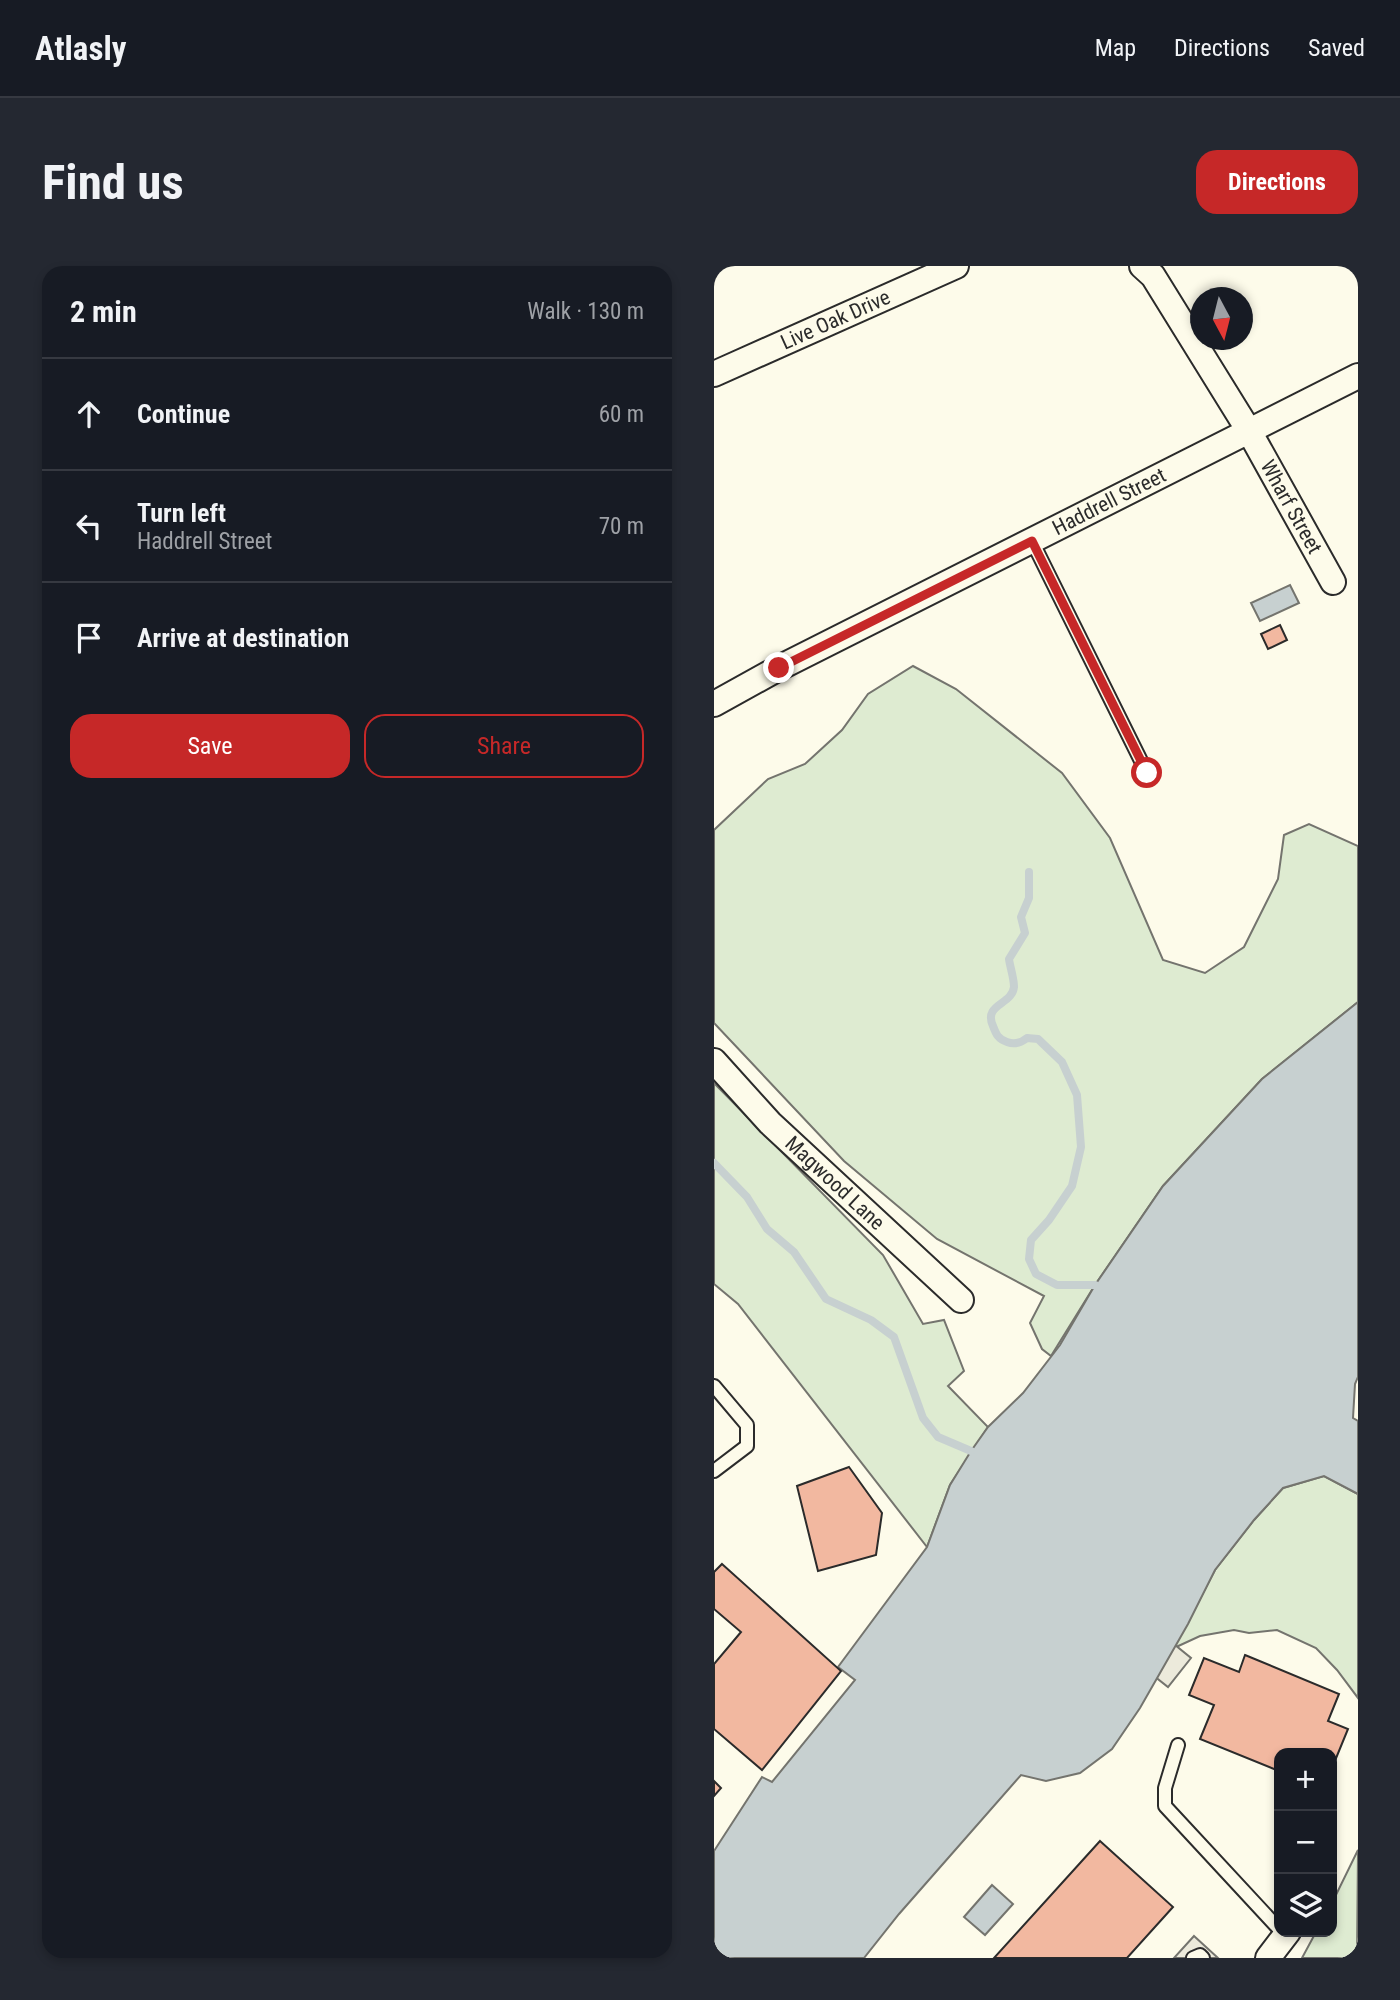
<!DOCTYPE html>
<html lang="en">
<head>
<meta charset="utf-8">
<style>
  :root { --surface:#171b24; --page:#242831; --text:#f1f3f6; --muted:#9ea1a6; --line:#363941; --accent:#c62828 }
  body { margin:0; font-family:"Roboto Condensed",sans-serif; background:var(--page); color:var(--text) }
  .controls { position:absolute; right:21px; bottom:21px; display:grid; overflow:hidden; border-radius:14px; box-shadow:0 4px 10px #0003 }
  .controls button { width:63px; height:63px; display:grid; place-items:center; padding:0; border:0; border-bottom:2px solid var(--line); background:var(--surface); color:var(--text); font:35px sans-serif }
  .compass { position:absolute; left:476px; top:21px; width:63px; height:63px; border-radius:50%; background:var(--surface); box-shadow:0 4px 10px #0003; rotate:173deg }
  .stop { position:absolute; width:21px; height:21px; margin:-16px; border:5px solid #c62828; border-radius:50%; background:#fff }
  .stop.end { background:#c62828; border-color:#fff; box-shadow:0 2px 7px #0008 }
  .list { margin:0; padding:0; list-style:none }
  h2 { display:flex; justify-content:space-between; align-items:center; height:91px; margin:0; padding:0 28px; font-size:30px }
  h2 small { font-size:23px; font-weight:400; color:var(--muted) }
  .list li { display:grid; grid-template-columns:46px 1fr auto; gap:21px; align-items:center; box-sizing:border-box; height:112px; padding:0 28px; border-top:2px solid var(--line) }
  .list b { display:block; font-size:26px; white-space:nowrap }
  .list p { margin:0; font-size:23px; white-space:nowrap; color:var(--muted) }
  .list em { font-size:23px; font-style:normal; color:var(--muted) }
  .actions { display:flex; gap:14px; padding:21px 28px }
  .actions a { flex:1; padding:16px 0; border:2px solid var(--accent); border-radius:21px; text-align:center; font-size:24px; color:var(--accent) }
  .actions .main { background:var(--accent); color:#fff }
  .icon { flex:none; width:38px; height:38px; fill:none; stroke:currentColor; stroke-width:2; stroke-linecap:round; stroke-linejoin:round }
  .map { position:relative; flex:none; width:644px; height:1692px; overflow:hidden; border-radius:21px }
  header { display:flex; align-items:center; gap:42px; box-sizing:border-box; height:98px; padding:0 35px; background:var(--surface); border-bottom:2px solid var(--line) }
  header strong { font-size:33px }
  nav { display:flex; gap:38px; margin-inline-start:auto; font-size:24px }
  .intro { display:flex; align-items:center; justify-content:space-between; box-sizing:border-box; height:168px; padding:0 42px }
  h1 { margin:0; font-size:49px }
  .button { padding:18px 32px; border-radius:21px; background:var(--accent); color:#fff; font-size:24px; font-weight:700 }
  main { display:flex; gap:42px; padding:0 42px }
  aside { flex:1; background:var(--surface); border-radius:21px; box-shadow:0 4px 10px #0003 }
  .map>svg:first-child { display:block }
</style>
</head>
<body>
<header>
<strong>Atlasly</strong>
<nav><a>Map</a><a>Directions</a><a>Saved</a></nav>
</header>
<div class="intro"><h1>Find us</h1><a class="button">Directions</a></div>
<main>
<aside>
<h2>2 min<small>Walk · 130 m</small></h2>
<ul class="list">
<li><svg class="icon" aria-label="ahead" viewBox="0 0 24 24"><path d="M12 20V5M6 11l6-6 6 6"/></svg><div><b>Continue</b></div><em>60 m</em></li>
<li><svg class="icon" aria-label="left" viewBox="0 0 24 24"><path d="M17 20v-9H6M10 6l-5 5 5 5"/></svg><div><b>Turn left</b><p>Haddrell Street</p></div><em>70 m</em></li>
<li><svg class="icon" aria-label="arrive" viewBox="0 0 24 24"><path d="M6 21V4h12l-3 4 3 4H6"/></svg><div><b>Arrive at destination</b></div></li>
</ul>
<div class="actions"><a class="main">Save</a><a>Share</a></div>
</aside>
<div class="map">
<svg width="644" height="1692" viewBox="0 0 644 1692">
  <rect width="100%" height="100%" fill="#fdfbea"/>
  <path fill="#deebd1" stroke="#74746e" stroke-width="2" d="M199 400 242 423 348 507 396 572 449 694 491 707 530 681 564 613 570 569 595 558 644 580V736L548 813 449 920 381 1019 337 1090 328 1083 316 1057 330 1030 223 973 130 895 0 757V564L54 513 91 498 128 464 154 428Z
    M0 817 169 989 209 1058 230 1054 250 1105 234 1120 274 1161 236 1219 213 1281 24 1038 0 1018Z
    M610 1210 644 1228V1432L623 1404 602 1382 563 1364 535 1367 520 1364 486 1370 460 1382 501 1304 540 1254 569 1222Z
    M644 1584 643 1692H588L602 1666H618V1637Z"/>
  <path fill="#eceadb" stroke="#74746e" stroke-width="2" d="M434 1357 477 1392 454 1421 411 1387Z
    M480 1670 504 1692H460Z"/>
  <path fill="#c7d0d0" stroke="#74746e" stroke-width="2" d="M576 319 585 337 546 355 537 337Z
    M644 736V1111L641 1118 639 1152 644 1155V1228L610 1210 569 1222 540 1254 501 1304 474 1358 426 1442 398 1483 366 1507 332 1515 307 1509 185 1648 150 1692H0V1585L48 1511 58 1516 141 1414 124 1401 213 1281 236 1219 257 1185 274 1161 309 1127 346 1079 381 1019 449 920 548 813Z
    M278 1619 299 1638 271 1669 250 1651Z"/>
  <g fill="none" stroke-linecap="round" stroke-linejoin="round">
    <path stroke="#c7d0d0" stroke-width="8" d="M315 606V632L307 651 311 667 295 693C296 701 300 712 300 721 298 739 269 738 279 760 282 768 284 773 293 776 301 779 307 777 313 772L324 773 348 796 363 829 367 881 358 920 335 954 317 974 315 993 322 1008 343 1019H381
      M0 897 33 931 53 963 80 986 112 1033 157 1054 180 1071 209 1152 224 1171 257 1185"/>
  </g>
  <path fill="#f2b8a0" stroke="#2b2b2b" stroke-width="2" d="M566 359 573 374 554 383 547 368Z
    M135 1201 168 1247 162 1289 104 1305 83 1220Z
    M8 1298 127 1405 48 1504 0 1463V1398L27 1366 0 1343V1306Z
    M531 1389 625 1428 614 1455 634 1463 618 1502V1487H565V1505L486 1473 500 1439 475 1429 490 1392 525 1406Z
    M0 1515 7 1522 0 1530Z
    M386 1575 459 1641 413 1692H280Z"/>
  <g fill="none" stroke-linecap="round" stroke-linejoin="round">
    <defs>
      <path id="lane" d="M318 275 433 507
        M0 1120 33 1159V1180L0 1205
        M464 1479 451 1522V1540L565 1663
        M479 1692 486 1689 489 1692"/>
      <g id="street">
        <path id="s1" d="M428 0 439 10 535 165 619 316"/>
        <path id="s2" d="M0 108 242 0"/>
        <path id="s3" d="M0 438 65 402 644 110"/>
        <path id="s4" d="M0 795 56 857 247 1034"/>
        <path d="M554 1692 574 1666"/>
      </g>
    </defs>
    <use href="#lane" stroke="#2b2b2b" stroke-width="16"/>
    <use href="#street" stroke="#2b2b2b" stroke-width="28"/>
    <use href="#lane" stroke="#fdfbea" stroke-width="12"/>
    <use href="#street" stroke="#fdfbea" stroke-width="24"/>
  </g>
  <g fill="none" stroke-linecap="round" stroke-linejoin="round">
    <path stroke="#c62828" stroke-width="9" d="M65 402 318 275 433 507"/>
  </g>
  <g text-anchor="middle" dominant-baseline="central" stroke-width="5" stroke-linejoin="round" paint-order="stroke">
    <g font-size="21" fill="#2b2b2b" stroke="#fdfbea">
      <text stroke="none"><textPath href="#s2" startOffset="133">Live Oak Drive</textPath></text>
      <text stroke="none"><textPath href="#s3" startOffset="444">Haddrell Street</textPath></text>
      <text stroke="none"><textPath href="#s1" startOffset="284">Wharf Street</textPath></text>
      <text stroke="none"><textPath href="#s4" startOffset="172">Magwood Lane</textPath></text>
    </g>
  </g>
</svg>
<div class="controls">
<button>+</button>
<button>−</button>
<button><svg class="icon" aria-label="layers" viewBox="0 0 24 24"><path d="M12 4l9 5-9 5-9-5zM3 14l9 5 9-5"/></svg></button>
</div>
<svg class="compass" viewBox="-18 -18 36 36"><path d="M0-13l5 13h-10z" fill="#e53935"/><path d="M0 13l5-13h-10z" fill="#9ea1a6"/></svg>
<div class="stop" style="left:433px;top:507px"></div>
<div class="stop end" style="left:65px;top:402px"></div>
</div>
</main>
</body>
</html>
